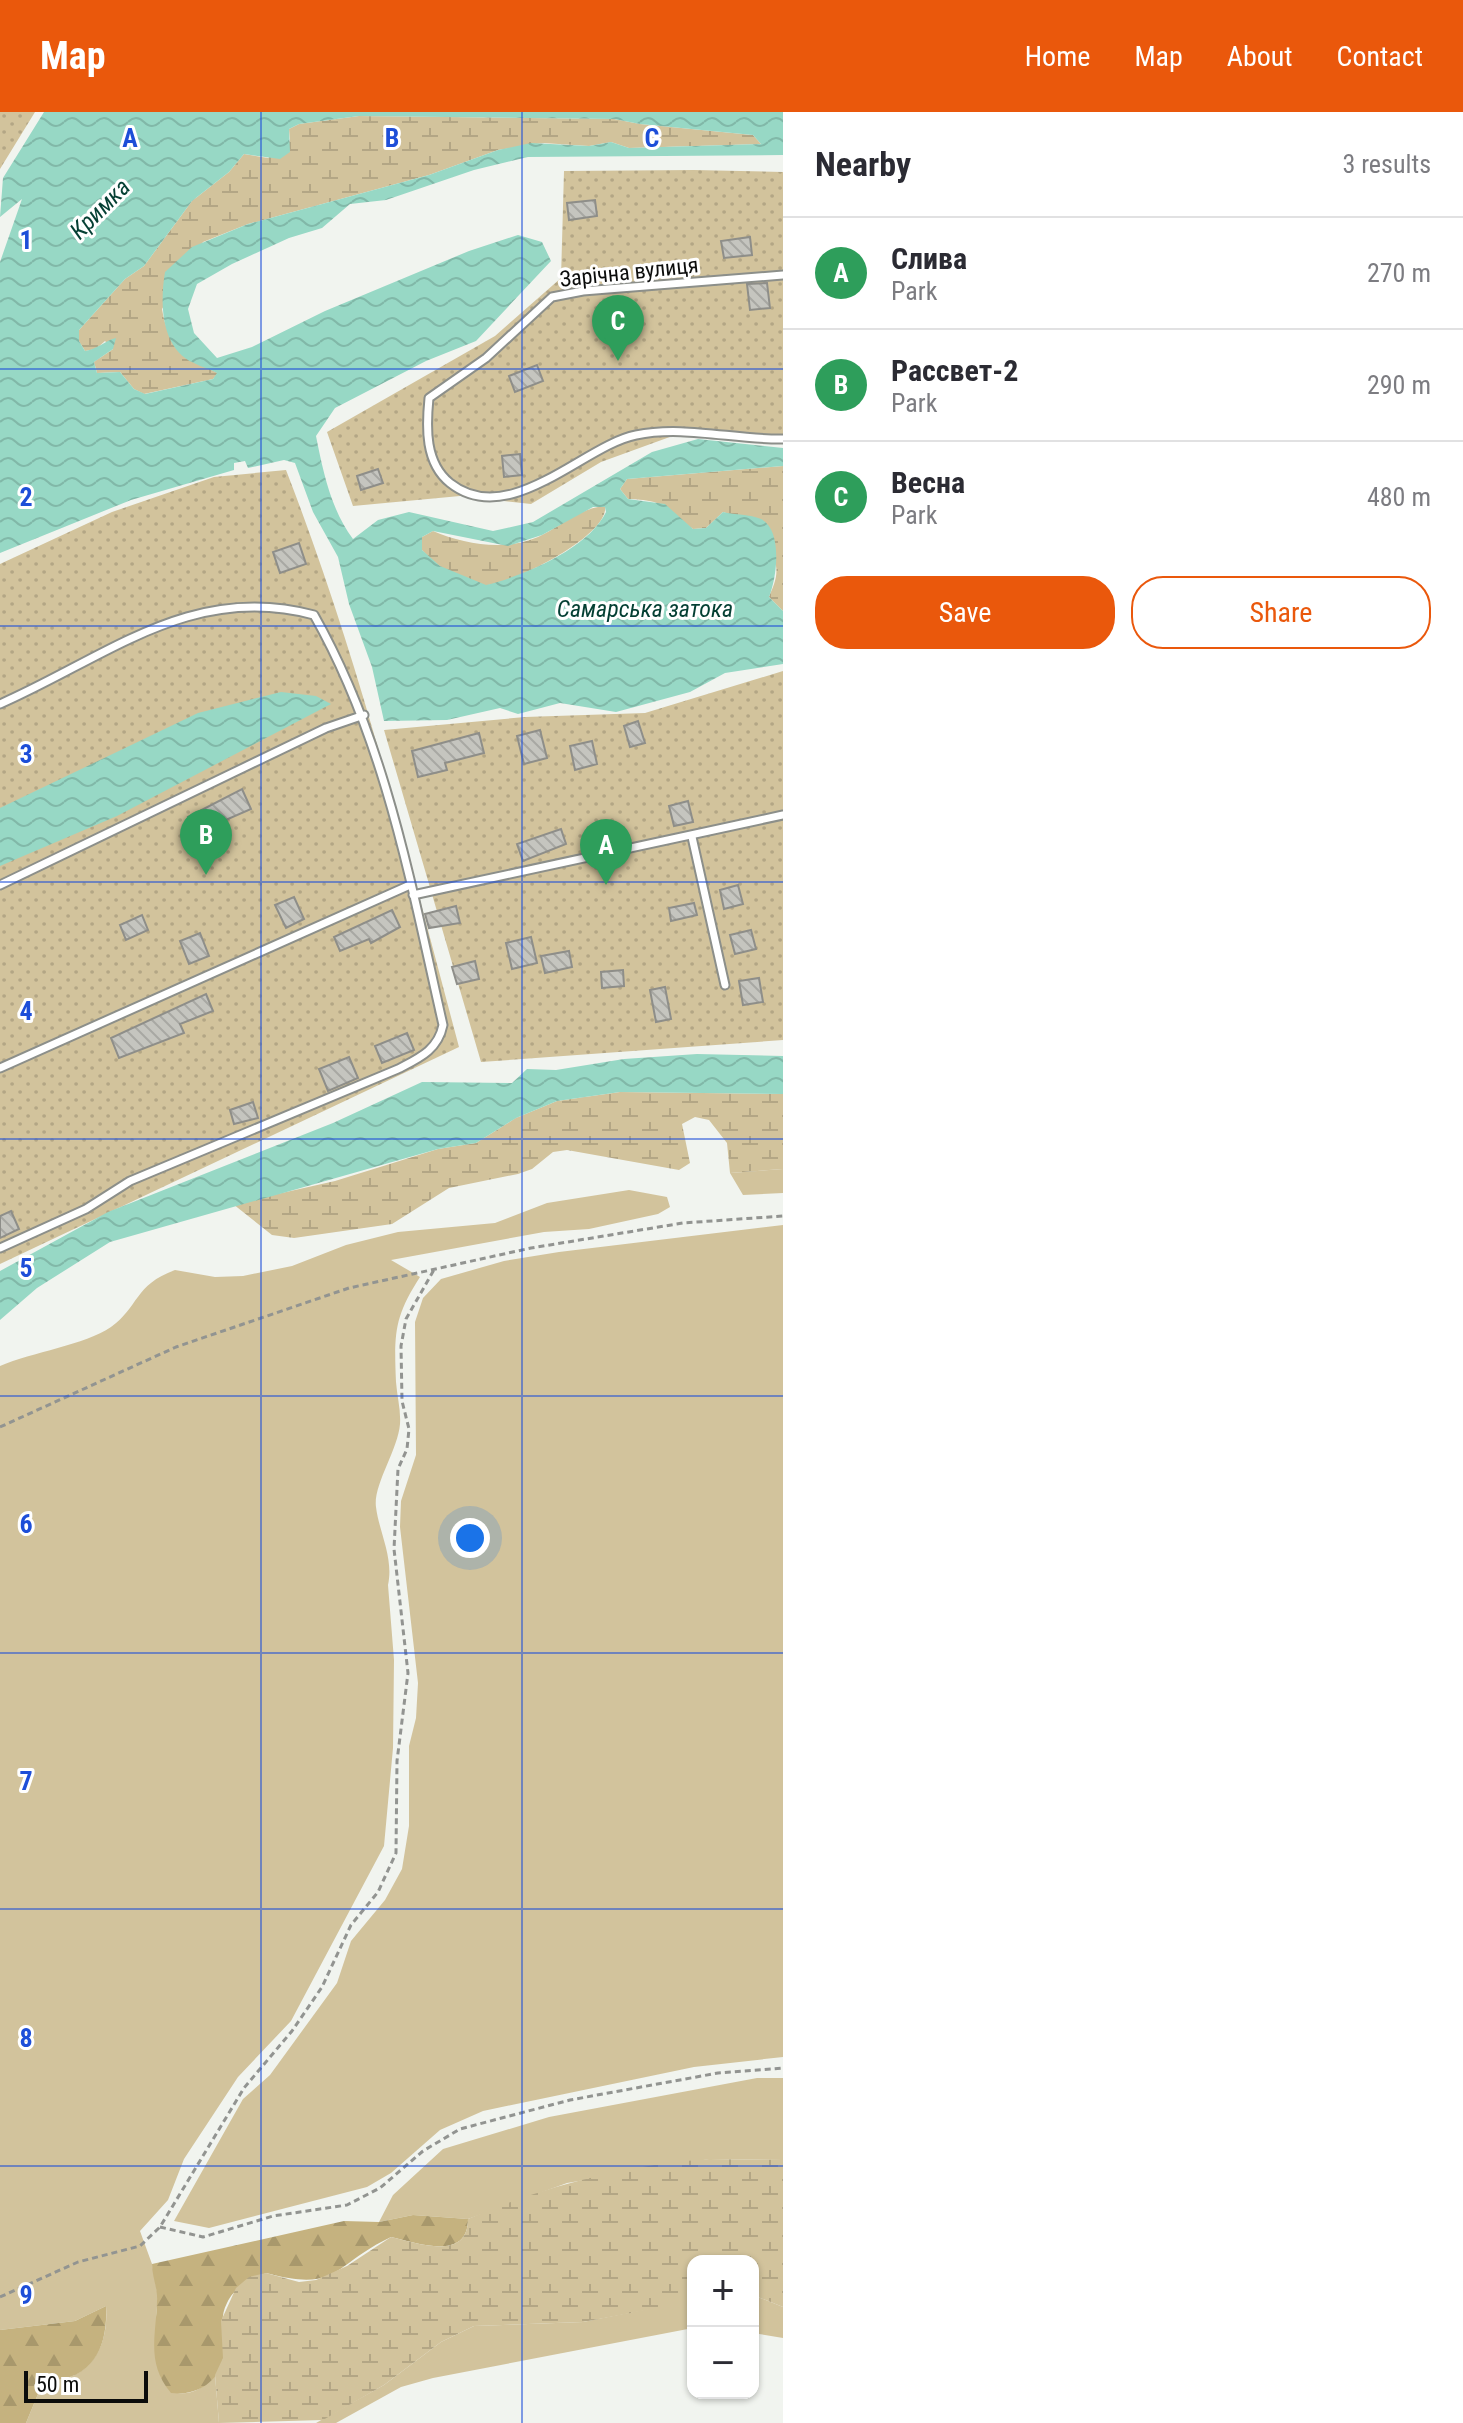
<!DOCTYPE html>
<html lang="en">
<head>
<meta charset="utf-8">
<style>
  :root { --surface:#fff; --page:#f2f2f3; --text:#2b2b33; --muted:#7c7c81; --line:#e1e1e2; --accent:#ea580c }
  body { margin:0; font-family:"Roboto Condensed",sans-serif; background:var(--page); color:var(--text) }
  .controls { position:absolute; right:24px; bottom:24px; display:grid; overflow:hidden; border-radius:16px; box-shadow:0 2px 6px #0004 }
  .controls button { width:72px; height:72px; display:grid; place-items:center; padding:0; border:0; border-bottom:2px solid var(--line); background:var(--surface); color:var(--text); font:40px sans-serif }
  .scale { position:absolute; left:24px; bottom:20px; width:124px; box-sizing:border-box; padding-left:8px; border:4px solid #0b0c0b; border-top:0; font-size:22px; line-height:28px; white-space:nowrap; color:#0b0c0b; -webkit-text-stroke:6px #fff; paint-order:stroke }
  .you { position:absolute; left:470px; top:1426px; width:28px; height:28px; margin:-20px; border:6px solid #fff; border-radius:50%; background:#1a73e8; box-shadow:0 0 0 12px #1a73e833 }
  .badge { display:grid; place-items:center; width:52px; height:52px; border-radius:50%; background:var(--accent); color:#fff; font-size:26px; font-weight:700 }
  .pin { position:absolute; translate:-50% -66px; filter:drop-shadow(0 2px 4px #0008) }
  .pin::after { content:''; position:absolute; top:42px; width:28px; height:24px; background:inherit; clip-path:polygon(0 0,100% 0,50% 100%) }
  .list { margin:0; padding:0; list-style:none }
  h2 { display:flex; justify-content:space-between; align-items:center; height:104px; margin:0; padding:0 32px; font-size:34px }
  h2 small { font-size:26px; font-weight:400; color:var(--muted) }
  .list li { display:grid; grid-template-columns:52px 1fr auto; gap:24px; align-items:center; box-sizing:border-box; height:112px; padding:0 32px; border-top:2px solid var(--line) }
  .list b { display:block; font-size:30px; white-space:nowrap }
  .list p { margin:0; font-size:26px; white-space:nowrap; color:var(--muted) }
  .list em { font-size:26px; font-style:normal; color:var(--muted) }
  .actions { display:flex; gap:16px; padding:24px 32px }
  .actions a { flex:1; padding:18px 0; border:2px solid var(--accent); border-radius:32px; text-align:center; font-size:28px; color:var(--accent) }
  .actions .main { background:var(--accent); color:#fff }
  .map { position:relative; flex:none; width:783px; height:2311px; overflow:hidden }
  header { display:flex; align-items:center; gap:48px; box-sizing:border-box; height:112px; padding:0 40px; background:var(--accent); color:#fff }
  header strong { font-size:38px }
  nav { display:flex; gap:44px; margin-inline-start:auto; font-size:28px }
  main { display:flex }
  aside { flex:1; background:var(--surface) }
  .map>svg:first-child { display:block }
</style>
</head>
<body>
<header>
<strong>Map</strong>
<nav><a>Home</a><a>Map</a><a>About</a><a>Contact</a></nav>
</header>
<main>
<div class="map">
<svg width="783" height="2311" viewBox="0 0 783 2311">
  <defs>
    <pattern id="forest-firs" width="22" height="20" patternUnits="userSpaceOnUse" patternTransform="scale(2)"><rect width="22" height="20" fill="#c5b27f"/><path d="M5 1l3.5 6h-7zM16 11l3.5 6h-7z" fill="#a8986c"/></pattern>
    <pattern id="wetland-marsh" width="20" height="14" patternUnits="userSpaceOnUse" patternTransform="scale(2)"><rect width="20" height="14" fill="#d2c39c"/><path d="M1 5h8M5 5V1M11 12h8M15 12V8" fill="none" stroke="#b3a685"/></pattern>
    <pattern id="garden-dots" width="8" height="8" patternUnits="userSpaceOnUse" patternTransform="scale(2)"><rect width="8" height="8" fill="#d2c39c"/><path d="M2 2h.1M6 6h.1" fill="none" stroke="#b3a685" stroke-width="1.8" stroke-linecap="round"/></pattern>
    <pattern id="water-waves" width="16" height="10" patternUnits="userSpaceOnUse" patternTransform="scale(2)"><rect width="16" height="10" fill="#97d8c5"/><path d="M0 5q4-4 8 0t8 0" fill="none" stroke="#81b8a8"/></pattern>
    <pattern id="building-back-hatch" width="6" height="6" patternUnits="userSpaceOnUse" patternTransform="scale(2)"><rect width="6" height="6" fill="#c5c5bf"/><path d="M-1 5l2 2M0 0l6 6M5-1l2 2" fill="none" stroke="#a8a8a3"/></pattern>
  </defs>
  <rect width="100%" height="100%" fill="#f1f4ef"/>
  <path fill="#d2c39c" d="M783 1057V1081L743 1083 730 1061Z
    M629 1078 667 1085 670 1095 658 1102 589 1117 544 1120 391 1148 420 1165C394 1205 394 1222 396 1270 397 1284 401 1298 400 1312 398 1338 373 1373 376 1395 379 1420 394 1446 388 1473L394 1548 393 1636 384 1734 291 1909 238 1965 184 2047 168 2088 140 2119 152 2152 158 2185 156 2203 171 2280C192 2284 201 2278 215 2263L219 2311H26L38 2282 50 2269C92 2267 109 2233 106 2194L75 2209 0 2218V1254C32 1240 85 1233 111 1215 139 1195 134 1173 175 1158L215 1165 243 1164 292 1154 346 1133 398 1120 495 1111 547 1091Z
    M783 1113V1945L694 1955 483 1999 440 2018 391 2061 367 2075 209 2116 174 2109 243 1987 270 1963 337 1871 351 1829 385 1788 402 1757 409 1714V1634L416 1606 418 1571 400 1415 401 1389 416 1343 415 1210 423 1186 441 1167 504 1149 559 1140Z
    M757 1966H783V2048L709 2047 567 2071 468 2107 413 2103 379 2110 393 2083 443 2037 549 2005Z
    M753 2183 783 2195V2226L753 2221Z
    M693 2188V2216L433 2266 401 2275 336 2311H316L384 2273 441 2230 474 2214 583 2210Z"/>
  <path fill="url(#forest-firs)" d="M413 2103 468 2107C468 2150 417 2131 391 2125 333 2152 340 2181 266 2161 250 2169 235 2174 227 2191 217 2210 228 2227 223 2247 218 2272 194 2284 171 2281 146 2251 156 2225 157 2189 158 2177 152 2165 152 2152L344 2109 379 2110Z
    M106 2194C108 2234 94 2266 50 2269L38 2282 26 2311H0V2218L75 2209Z"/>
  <path fill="url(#wetland-marsh)" d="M359 4 614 7 640 12 753 23 761 32 629 36 611 30 589 34 543 31 498 38 429 63 248 112 203 130 162 197C168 235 186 246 218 261L213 267 144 282 134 277 120 260 97 261 94 250 113 237 105 229 96 237 85 239 79 229V218L125 167 144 154 192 89 229 60 244 42 268 46 290 29 289 17 299 12Z
    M783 354V499L769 485C773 475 778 465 776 454 773 439 737 403 723 400L706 416 693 417C666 397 667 388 628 387L620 377 627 367Z
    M605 394C610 423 513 472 486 473 465 474 435 453 422 438V425L433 419C466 433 509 440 542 423 564 412 580 396 605 394Z
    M620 980 783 982V1057L730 1061 727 1031 709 1008 695 1005 682 1012 690 1051 679 1058 567 1038 553 1040 532 1057 518 1062 449 1076 392 1112 294 1126 272 1123 233 1092 335 1069 438 1037 476 1031 516 1006 557 989Z
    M709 2047 783 2048V2195L753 2183V2149H693V2188L689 2190 583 2210 474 2214 441 2230 384 2273 323 2308 219 2311 215 2263 223 2246 221 2209 236 2176 249 2165 266 2161 299 2170 316 2168 347 2154 391 2125C417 2131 468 2150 468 2107 544 2074 626 2053 709 2047Z"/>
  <path fill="url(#garden-dots)" d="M0 0H35L0 57Z
    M694 58 783 60V328L764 322 689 318 601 350 531 392 460 384 353 394 327 320 495 224 561 166 564 59Z
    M286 358C359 546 407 740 459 935L0 1152V452L112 400 214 365Z
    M783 559V928L481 950 384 618 525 605 645 601Z"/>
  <path fill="url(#water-waves)" fill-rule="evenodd" d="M44 0H783V43L528 45 474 58 386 88 350 92 322 116 289 126 232 152 197 172 188 197 194 221 217 246 252 235 325 199 469 139 518 123 542 130 551 149 476 229 426 249 335 296 316 324C323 359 331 398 353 427L378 408 409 400 493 419 533 410 652 340 698 327 783 336V354L627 367 620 377 628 387 665 392 693 417 706 416 723 400C735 403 750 402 761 407 783 418 777 466 769 485L783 499V552L725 561 690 580 616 600 560 591 518 602 500 596 447 608 384 609 372 555 349 492 338 445 313 400 295 351 284 348 248 356 245 349 234 351V358L131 388 0 441V150L22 87 0 105 3 66ZM359 4 614 7 640 12 753 23 761 32 629 36 611 30 589 34 531 31 498 38 429 63 248 112 192 135 165 160C160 190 160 236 194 251 201 255 210 257 217 261L213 267 145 282 134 277 120 260 97 261 94 250 113 237 116 226C104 229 98 237 85 239L79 229V218L125 167 144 154 192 89 229 60 244 42 280 47 290 40 289 17 299 12ZM593 395H605L606 400C589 436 524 464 486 473L440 454 422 438V425L433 419 508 434 542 423Z
    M281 580 316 584 331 592 117 704 0 754V696L198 601Z
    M697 942 783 944V982L620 980 557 989 516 1006 476 1031 438 1037 110 1130 37 1176 0 1208V1159L108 1100 333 1011 422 970 512 971 527 957 556 958 624 947Z"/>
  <path fill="url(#building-back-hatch)" stroke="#8e8e89" stroke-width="2" d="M595 88 597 104 569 108 567 91Z
    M750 125 752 143 724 146 721 129Z
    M767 171 770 196 750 198 747 172Z
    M537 253 543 269 515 280 509 264Z
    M520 342 522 363 504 365 502 344Z
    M378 357 383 371 361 378 357 364Z
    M299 431 306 452 280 461 273 440Z
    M638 609 645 631 630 635 624 614Z
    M540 618 547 646 524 652 517 624Z
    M479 621 484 641 445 651 447 658 418 665 412 639Z
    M592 629 597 652 575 658 570 634Z
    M242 677 251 697 196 721 188 705Z
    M688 689 693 710 674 714 669 694Z
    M561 717 566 732 523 749 517 732Z
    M738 773 743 792 724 797 720 778Z
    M294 785 304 807 286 816 275 793Z
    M694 791 697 803 671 809 669 796Z
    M456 794 460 811 429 816 425 802Z
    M392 798 400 815 371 831 369 827 340 839 334 825Z
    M142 803 148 818 126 828 120 813Z
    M751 818 756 837 735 842 730 823Z
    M200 821 209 844 189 852 180 829Z
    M531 825 537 851 512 857 506 831Z
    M569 839 572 855 545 861 541 844Z
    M475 849 479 867 457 872 452 855Z
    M623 858 624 874 602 876 601 860Z
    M759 866 763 890 743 893 739 869Z
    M665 875 671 907 656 910 650 878Z
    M206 882 213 899 180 912 184 921 119 946 111 926Z
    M407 921 414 938 382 951 375 934Z
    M349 945 358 966 328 979 319 957Z
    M253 990 258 1006 234 1012 230 998Z
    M11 1099 19 1117 0 1126V1104Z"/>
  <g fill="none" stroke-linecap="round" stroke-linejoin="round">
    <defs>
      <path id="lane" d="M783 163 583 179 552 185 486 246 429 286C426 316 425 351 450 371 509 418 584 333 636 323 684 313 735 328 783 327
        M0 592C107 545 192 470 314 503 386 630 411 773 443 913 438 938 419 946 398 957L130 1069 86 1097 0 1136
        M692 725 725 873
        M0 773 326 616 364 603
        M413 783 783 703
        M0 956 410 773"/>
    </defs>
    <use href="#lane" stroke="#8c8f8a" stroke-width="11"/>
    <path stroke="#929491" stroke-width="3" stroke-dasharray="6 4" stroke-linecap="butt" d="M0 1315 176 1235 349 1176 531 1136 683 1111 783 1104
      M160 2115 203 2125 273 2104 347 2093 380 2076 423 2039 460 2017 570 1988 718 1961 783 1956
      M0 2185 78 2150 140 2134 160 2115 244 1976 292 1919 322 1875 351 1813 378 1780 396 1741 397 1649 408 1561 394 1437 398 1357 407 1337 409 1317 402 1289 401 1234 406 1207 435 1156"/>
    <use href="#lane" stroke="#fff" stroke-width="7"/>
  </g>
  <path fill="none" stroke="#1d4ed8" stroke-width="2" stroke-opacity="0.55" d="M261 0V2311M522 0V2311M0 257H783M0 514H783M0 770H783M0 1027H783M0 1284H783M0 1541H783M0 1797H783M0 2054H783"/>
  <g text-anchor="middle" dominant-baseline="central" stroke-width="6" stroke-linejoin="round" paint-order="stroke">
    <g font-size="22" fill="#0b0c0b" stroke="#fff">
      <text transform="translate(629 160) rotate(-6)">Зарічна вулиця</text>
    </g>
    <g font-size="24" font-style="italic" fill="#043f33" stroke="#fff">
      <text transform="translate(100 97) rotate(-45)">Кримка</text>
      <text x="645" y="497">Самарська затока</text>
    </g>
  </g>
  <g font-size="26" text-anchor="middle" font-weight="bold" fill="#1d4ed8" stroke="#fff" stroke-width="6" stroke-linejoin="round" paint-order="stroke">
    <text x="130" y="35">A</text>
    <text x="392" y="35">B</text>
    <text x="652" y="35">C</text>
    <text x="26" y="137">1</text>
    <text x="26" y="394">2</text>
    <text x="26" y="651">3</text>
    <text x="26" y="908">4</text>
    <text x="26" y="1165">5</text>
    <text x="26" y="1421">6</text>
    <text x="26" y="1678">7</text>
    <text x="26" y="1935">8</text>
    <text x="26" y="2192">9</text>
  </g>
</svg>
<div class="controls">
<button>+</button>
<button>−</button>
</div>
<div class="scale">50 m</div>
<div class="you"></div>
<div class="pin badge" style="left:606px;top:773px;background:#2e9e5b">A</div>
<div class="pin badge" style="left:206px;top:763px;background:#2e9e5b">B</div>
<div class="pin badge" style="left:618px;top:249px;background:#2e9e5b">C</div>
</div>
<aside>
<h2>Nearby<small>3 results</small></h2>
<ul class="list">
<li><span class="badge" style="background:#2e9e5b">A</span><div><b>Слива</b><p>Park</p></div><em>270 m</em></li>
<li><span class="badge" style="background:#2e9e5b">B</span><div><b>Рассвет-2</b><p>Park</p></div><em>290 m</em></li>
<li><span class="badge" style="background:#2e9e5b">C</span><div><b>Весна</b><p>Park</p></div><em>480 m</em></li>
</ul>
<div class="actions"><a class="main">Save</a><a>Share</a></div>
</aside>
</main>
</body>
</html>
